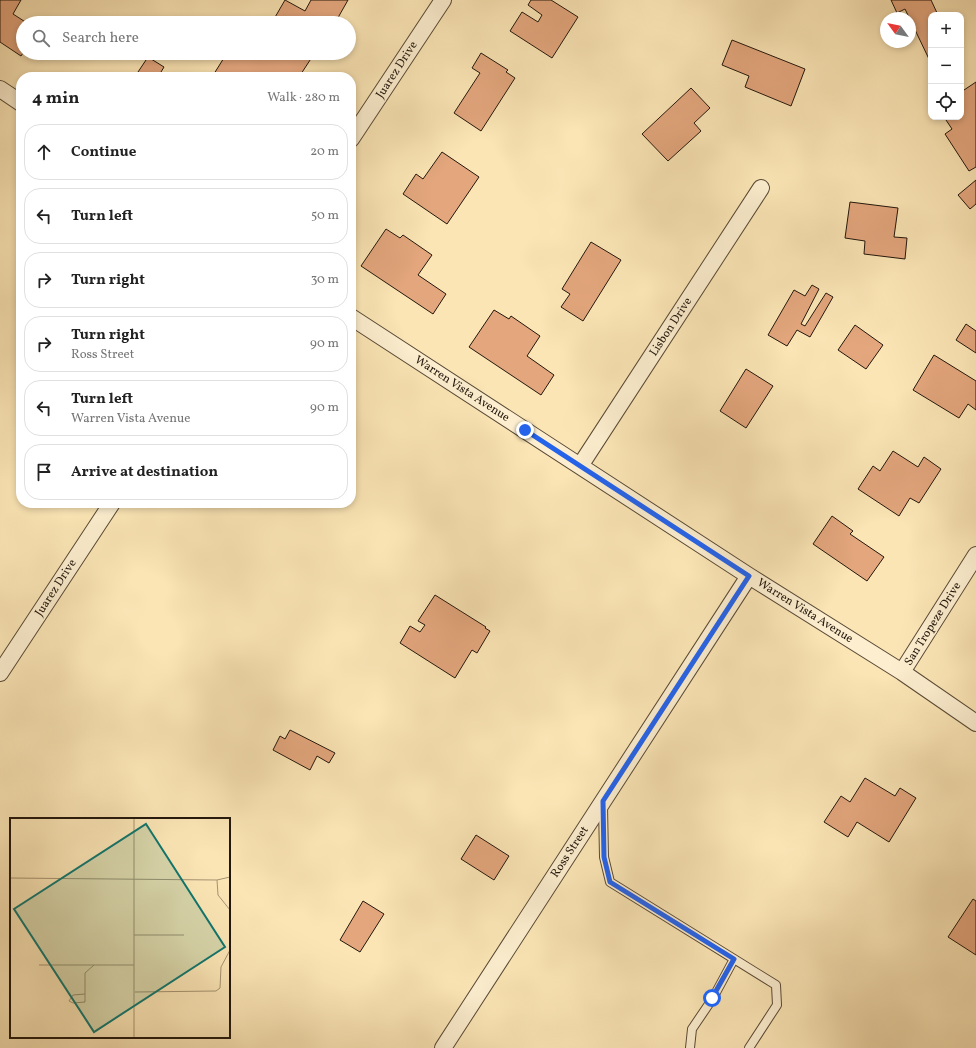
<!DOCTYPE html>
<html lang="en">
<head>
<meta charset="utf-8">
<style>
  :root { --surface:#fff; --page:#f2f2f2; --text:#222; --muted:#767676; --line:#e0e0e0 }
  body { margin:0; font-family:Vollkorn,serif; background:var(--page); color:var(--text) }
  .controls { position:absolute; right:12px; top:12px; display:grid; overflow:hidden; border-radius:8px; box-shadow:0 2px 6px #0003 }
  .controls button { width:36px; height:36px; display:grid; place-items:center; padding:0; border:0; border-bottom:1px solid var(--line); background:var(--surface); color:var(--text); font:20px sans-serif }
  .compass { position:absolute; left:880px; top:12px; width:36px; height:36px; border-radius:50%; background:var(--surface); box-shadow:0 2px 6px #0003; rotate:303deg }
  .stop { position:absolute; width:12px; height:12px; margin:-9px; border:3px solid #2563eb; border-radius:50%; background:#fff }
  .stop.end { background:#2563eb; border-color:#fff; box-shadow:0 1px 4px #0008 }
  .list { margin:0; padding:0; list-style:none }
  h2 { display:flex; justify-content:space-between; align-items:center; height:52px; margin:0; padding:0 16px; font-size:17px }
  h2 small { font-size:13px; font-weight:400; color:var(--muted) }
  .list li { display:grid; grid-template-columns:26px 1fr auto; gap:12px; align-items:center; box-sizing:border-box; height:56px; margin:0 8px 8px; padding:0 8px; border:1px solid var(--line); border-radius:16px }
  .list b { display:block; font-size:15px; white-space:nowrap }
  .list p { margin:0; font-size:13px; white-space:nowrap; color:var(--muted) }
  .list em { font-size:13px; font-style:normal; color:var(--muted) }
  .icon { flex:none; width:22px; height:22px; fill:none; stroke:currentColor; stroke-width:2; stroke-linecap:round; stroke-linejoin:round }
  .map { position:relative; flex:none; width:976px; height:1048px; overflow:hidden }
  .search { position:absolute; background:var(--surface); box-shadow:0 2px 6px #0003; left:16px; top:16px; width:340px; height:44px; display:flex; align-items:center; gap:10px; box-sizing:border-box; padding:0 14px; border-radius:22px; color:var(--muted); font-size:15px }
  .panel { position:absolute; background:var(--surface); box-shadow:0 2px 6px #0003; left:16px; top:72px; width:340px; height:436px; border-radius:16px }
  .map>svg:first-child { display:block }
</style>
</head>
<body>
<div class="map">
<svg width="976" height="1048" viewBox="0 0 976 1048">
  <rect width="100%" height="100%" fill="#fbe5b5"/>
  <filter id="stains"><feTurbulence type="fractalNoise" baseFrequency=".005" numOctaves="4"/><feColorMatrix values="0 0 0 0 .2 0 0 0 0 .09 0 0 0 0 .02 0 0 0 .5 -.17"/></filter>
  <radialGradient id="worn" r=".72"><stop offset=".6" stop-color="#630" stop-opacity="0"/><stop offset="1" stop-color="#630" stop-opacity=".3"/></radialGradient>
  <path fill="#e3a67d" stroke="#23170c" d="M0 0H21L13 14 27 23H23V53L21 56 0 42Z
    M285 0 305 11 311 0H348L335 23H282L274 19Z
    M531 0H551L578 17 552 58 510 31 522 12 538 22 542 15 528 5Z
    M891 0H931L938 15H931V58L929 59 905 9 897 13Z
    M732 40 805 69 791 106 745 87 749 76 722 65Z
    M227 53H256L260 55 261 53 314 54 299 77H212Z
    M481 53 508 70 506 72 515 78 481 131 454 113 480 73 472 68Z
    M148 57 164 67 158 77H139L136 75Z
    M976 82V167L969 171 945 134 952 129 944 117H961V92Z
    M691 88 710 108 694 123 701 131 668 161 642 134Z
    M442 152 479 177 447 224 403 194 416 174 423 179Z
    M976 180V204L970 209 958 195Z
    M850 202 898 208 894 237 907 238 905 259 864 254 865 241 845 238Z
    M386 229 400 238 403 235 432 255 418 275 446 294 433 314 361 266Z
    M591 242 621 260 583 321 561 307 570 294 562 289Z
    M812 285 819 289 801 324 805 326 826 293 833 297 810 337 797 330 787 346 768 335 794 290 805 296Z
    M494 310 509 319 511 316 540 336 527 356 554 375 541 395 469 347Z
    M966 324 976 331V353L956 340Z
    M855 325 883 345 866 369 838 350Z
    M934 355 976 381V410L968 404 959 418 913 390Z
    M746 369 773 386 746 428 720 411Z
    M893 451 918 467 924 457 941 469 919 503 910 498 899 516 858 489 873 466 880 471Z
    M832 516 853 531 850 534 884 557 867 581 813 544Z
    M435 595 486 627 485 628 490 631 477 653 472 650 455 678 400 643 410 626 420 632 425 625 418 621Z
    M290 730 335 753 329 763 317 756 310 770 273 750 280 736 285 739Z
    M865 778 895 796 900 788 916 798 889 842 857 822 848 837 824 822 841 796 850 802Z
    M476 835 509 856 494 880 461 859Z
    M973 899 976 901V955L948 937Z
    M363 901 384 914 360 952 340 940Z"/>
  <g fill="none" stroke-linecap="round" stroke-linejoin="round">
    <defs>
      <path id="service" d="M603 806 604 857 610 882 776 985 777 1005 749 1048
        M690 1048 692 1029 713 998 734 959"/>
      <path id="minor" d="M0 89 21 103
        M351 139 443 0
        M351 317 749 576 902 672 976 723
        M580 466 761 188
        M902 672 976 555
        M0 673 112 503
        M443 1048 749 576"/>
    </defs>
    <use href="#service" stroke="#594a36" stroke-width="10"/>
    <use href="#minor" stroke="#594a36" stroke-width="18"/>
    <use href="#service" stroke="#fceecf" stroke-width="8"/>
    <use href="#minor" stroke="#fceecf" stroke-width="16"/>
  </g>
  <g fill="none" stroke-linecap="round" stroke-linejoin="round">
    <path stroke="#2563eb" stroke-width="5" d="M525 430 749 576 603 801 604 857 610 882 734 959 712 998"/>
  </g>
  <g text-anchor="middle" dominant-baseline="central" stroke-width="3" stroke-linejoin="round" paint-order="stroke">
    <g font-size="12" fill="#23170c" stroke="#fceecf">
      <text transform="translate(397 70) rotate(-57)">Juarez Drive</text>
      <text transform="translate(671 327) rotate(-57)">Lisbon Drive</text>
      <text transform="translate(462 389) rotate(33)">Warren Vista Avenue</text>
      <text transform="translate(56 588) rotate(-57)">Juarez Drive</text>
      <text transform="translate(805 611) rotate(32)">Warren Vista Avenue</text>
      <text transform="translate(933 624) rotate(-58)">San Tropeze Drive</text>
      <text transform="translate(570 852) rotate(-57)">Ross Street</text>
    </g>
  </g>
  <g transform="translate(10 818)">
    <rect width="220" height="220" fill="#fbe5b5"/>
    <path fill="none" stroke="#a59371" stroke-width="1" d="M0 60 207 62 220 59M207 62 208 77 220 92M124 117H174M29 147H124M125 174 206 173 210 170 211 149 220 132M75 176 63 177 59 183 63 185 75 184V155L84 147M124 220V0"/>
    <path fill="#0f766e" fill-opacity="0.15" stroke="#0f766e" stroke-width="2" d="M136 6 215 129 84 214 4 91Z"/>
    <rect width="220" height="220" fill="none" stroke="#23170c" stroke-width="2"/>
  </g>
  <rect width="100%" height="100%" filter="url(#stains)"/>
  <rect width="100%" height="100%" fill="url(#worn)"/>
</svg>
<div class="controls">
<button>+</button>
<button>−</button>
<button><svg class="icon" aria-label="locate" viewBox="0 0 24 24"><circle cx="12" cy="12" r="6"/><path d="M12 2v4M12 18v4M2 12h4M18 12h4"/></svg></button>
</div>
<svg class="compass" viewBox="-18 -18 36 36"><path d="M0-13l5 13h-10z" fill="#e53935"/><path d="M0 13l5-13h-10z" fill="#767676"/></svg>
<div class="stop" style="left:712px;top:998px"></div>
<div class="stop end" style="left:525px;top:430px"></div>
<div class="search"><svg class="icon" aria-label="search" viewBox="0 0 24 24"><circle cx="10" cy="10" r="6"/><path d="M15 15l6 6"/></svg>Search here</div>
<section class="panel">
<h2>4 min<small>Walk · 280 m</small></h2>
<ul class="list">
<li><svg class="icon" aria-label="ahead" viewBox="0 0 24 24"><path d="M12 20V5M6 11l6-6 6 6"/></svg><div><b>Continue</b></div><em>20 m</em></li>
<li><svg class="icon" aria-label="left" viewBox="0 0 24 24"><path d="M17 20v-9H6M10 6l-5 5 5 5"/></svg><div><b>Turn left</b></div><em>50 m</em></li>
<li><svg class="icon" aria-label="right" viewBox="0 0 24 24"><path d="M7 20v-9h11M14 6l5 5-5 5"/></svg><div><b>Turn right</b></div><em>30 m</em></li>
<li><svg class="icon" aria-label="right" viewBox="0 0 24 24"><path d="M7 20v-9h11M14 6l5 5-5 5"/></svg><div><b>Turn right</b><p>Ross Street</p></div><em>90 m</em></li>
<li><svg class="icon" aria-label="left" viewBox="0 0 24 24"><path d="M17 20v-9H6M10 6l-5 5 5 5"/></svg><div><b>Turn left</b><p>Warren Vista Avenue</p></div><em>90 m</em></li>
<li><svg class="icon" aria-label="arrive" viewBox="0 0 24 24"><path d="M6 21V4h12l-3 4 3 4H6"/></svg><div><b>Arrive at destination</b></div></li>
</ul>
</section>
</div>
</body>
</html>
